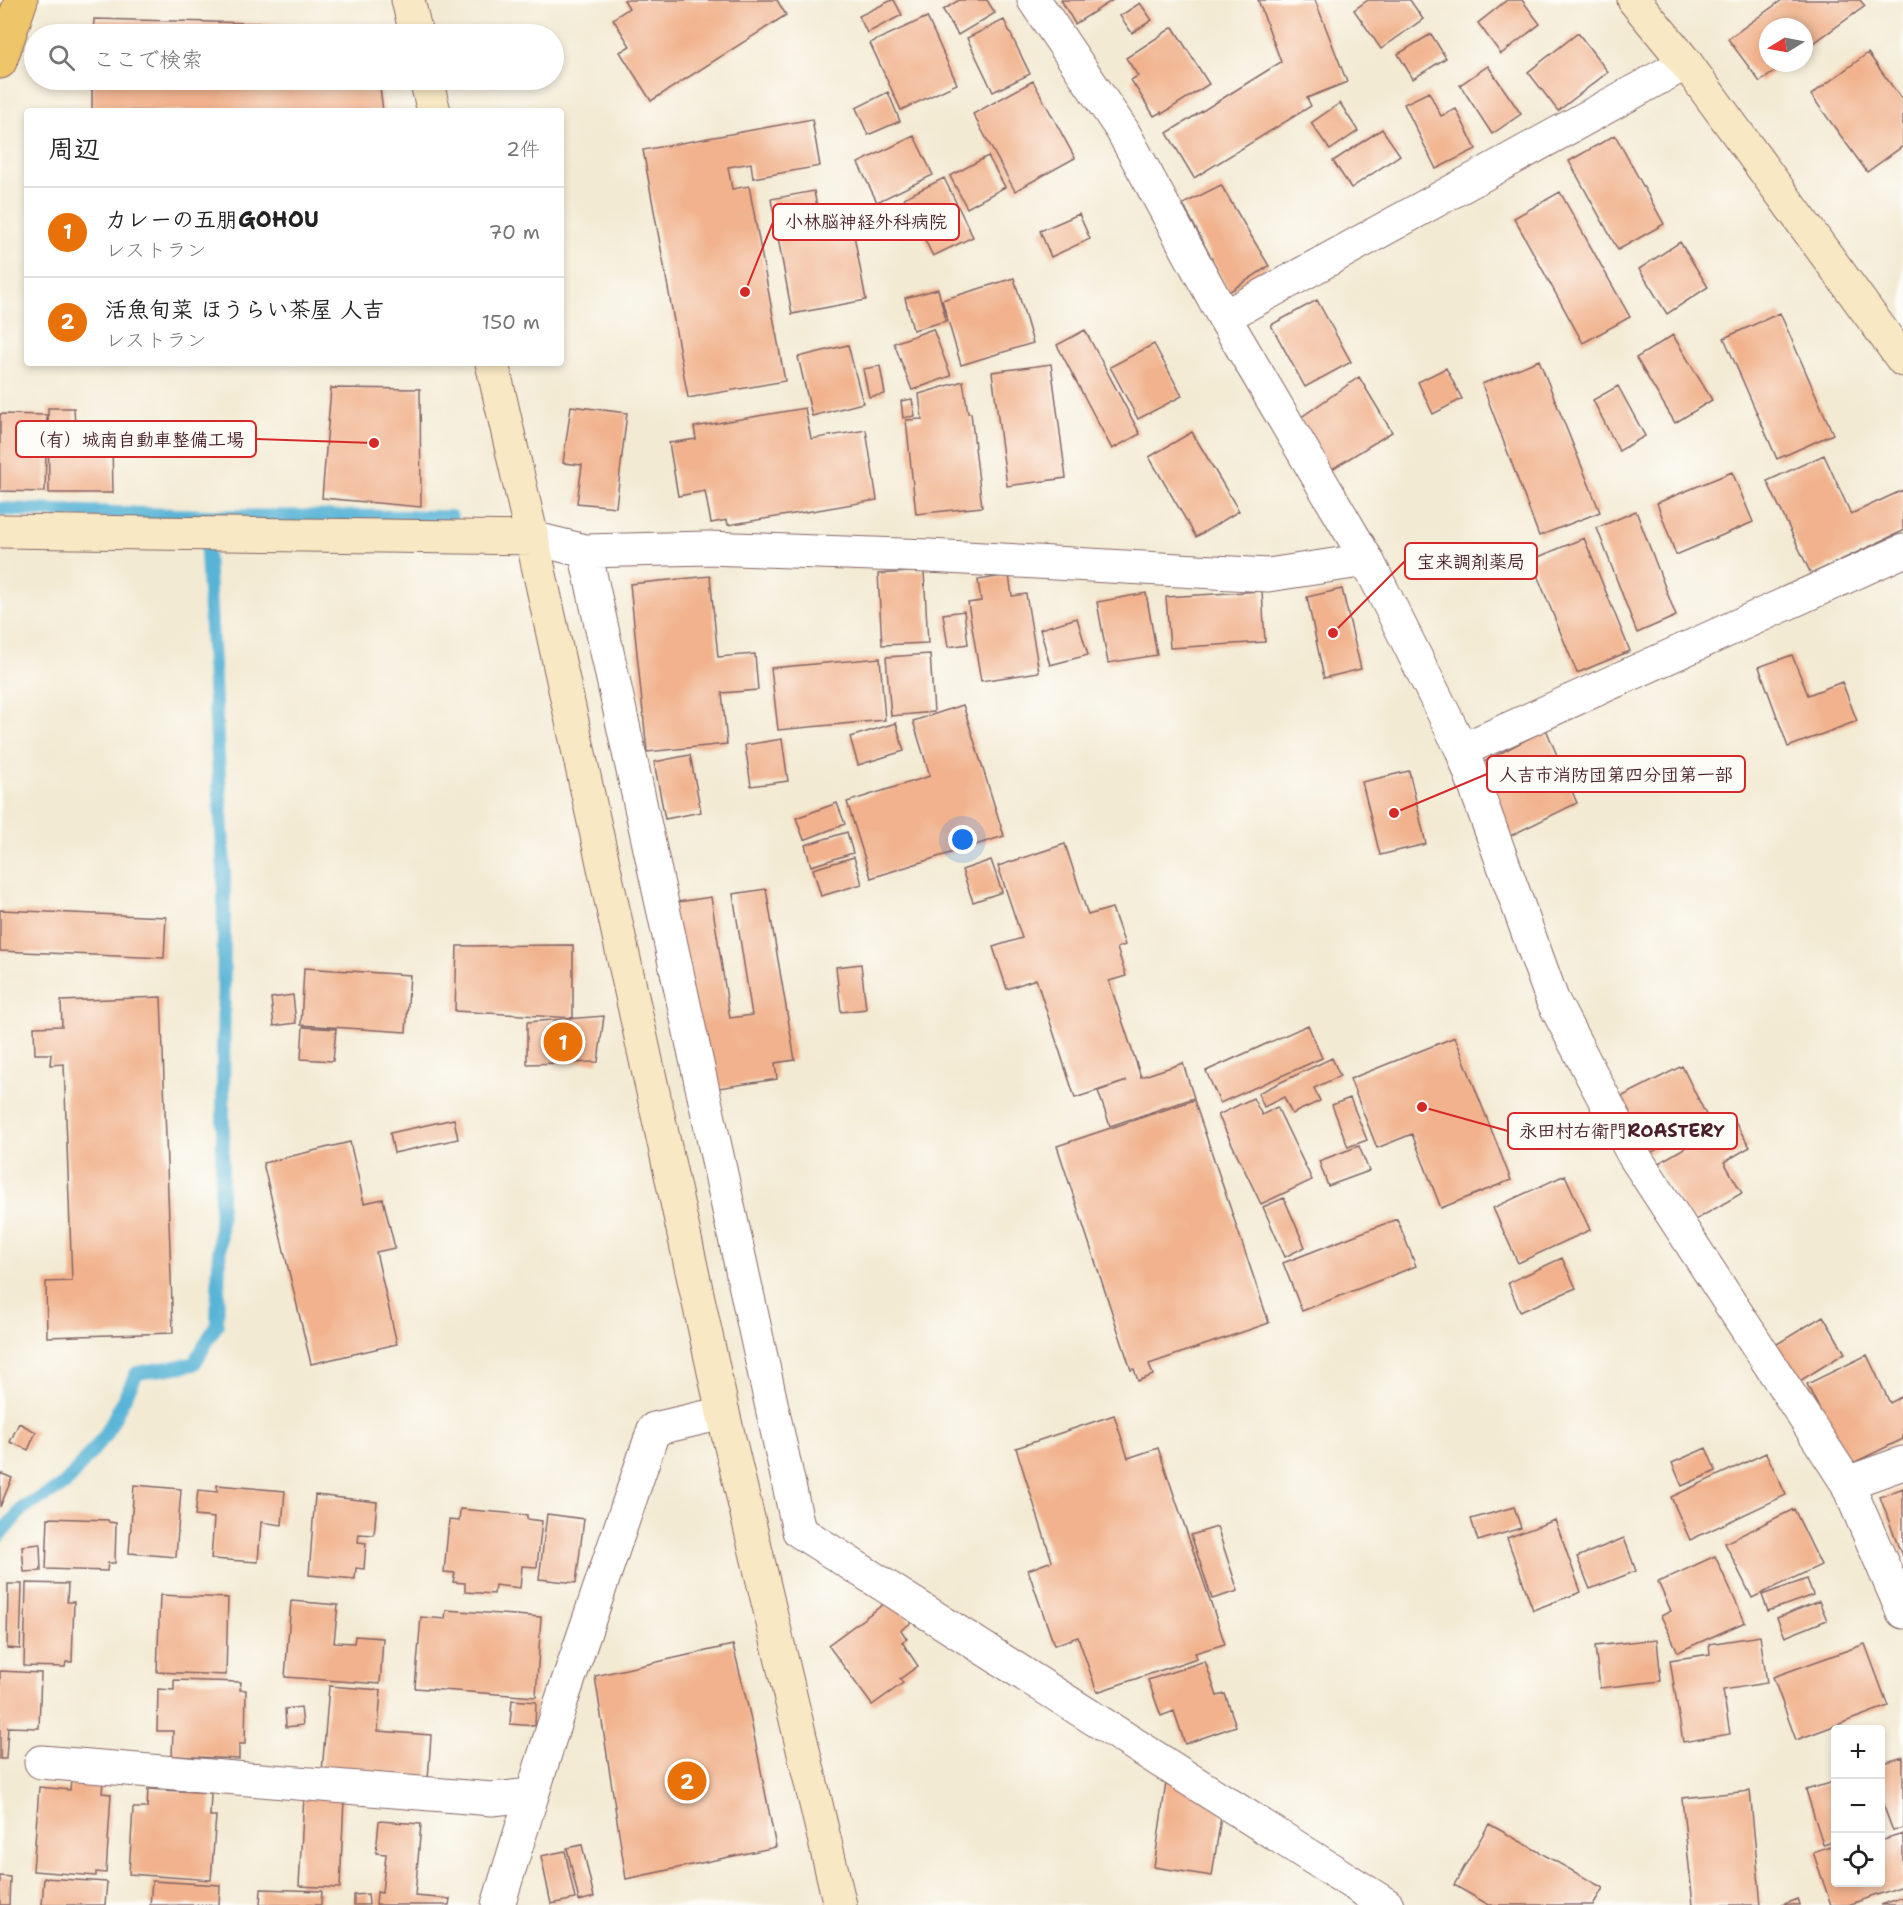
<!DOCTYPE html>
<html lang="ja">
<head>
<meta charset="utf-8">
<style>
  :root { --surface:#fff; --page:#f2f2f2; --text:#222; --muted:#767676; --line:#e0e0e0; --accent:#d1495b }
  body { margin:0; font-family:"Shantell Sans","Klee One",sans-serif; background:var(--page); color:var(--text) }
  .controls { position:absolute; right:18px; bottom:18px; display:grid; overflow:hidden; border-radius:6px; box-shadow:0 3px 9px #0003 }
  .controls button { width:54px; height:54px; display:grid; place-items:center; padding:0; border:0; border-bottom:2px solid var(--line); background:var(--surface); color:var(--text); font:30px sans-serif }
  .compass { position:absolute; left:1759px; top:18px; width:54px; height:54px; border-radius:50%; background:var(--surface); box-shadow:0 3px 9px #0003; rotate:260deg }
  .you { position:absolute; left:963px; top:840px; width:21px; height:21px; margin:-15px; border:4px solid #fff; border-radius:50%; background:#1a73e8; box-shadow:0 0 0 9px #1a73e833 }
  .badge { display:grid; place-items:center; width:39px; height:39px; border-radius:50%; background:var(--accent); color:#fff; font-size:20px; font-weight:700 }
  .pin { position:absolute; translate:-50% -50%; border:3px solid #fff; box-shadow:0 2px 6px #0006 }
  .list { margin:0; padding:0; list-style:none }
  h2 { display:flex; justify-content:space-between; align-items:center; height:78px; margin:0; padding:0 24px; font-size:26px }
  h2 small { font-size:20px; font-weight:400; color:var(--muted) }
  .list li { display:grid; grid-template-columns:39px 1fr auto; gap:18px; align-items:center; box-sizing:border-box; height:90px; padding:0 24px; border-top:2px solid var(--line) }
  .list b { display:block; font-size:22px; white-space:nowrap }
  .list p { margin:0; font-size:20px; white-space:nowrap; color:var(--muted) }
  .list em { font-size:20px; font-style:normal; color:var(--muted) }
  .icon { flex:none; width:33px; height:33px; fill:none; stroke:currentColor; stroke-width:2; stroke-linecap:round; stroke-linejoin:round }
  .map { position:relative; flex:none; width:1903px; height:1905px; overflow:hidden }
  .search { position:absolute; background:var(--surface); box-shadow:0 3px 9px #0003; left:24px; top:24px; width:540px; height:66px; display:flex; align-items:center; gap:15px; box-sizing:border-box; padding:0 21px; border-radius:33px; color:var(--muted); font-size:22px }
  .panel { position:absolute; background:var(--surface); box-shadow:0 3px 9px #0003; left:24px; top:108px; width:540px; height:258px; border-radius:6px }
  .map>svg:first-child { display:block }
</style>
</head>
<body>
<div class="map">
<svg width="1903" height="1905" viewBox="0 0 1903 1905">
  <rect width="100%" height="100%" fill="#fdfcf7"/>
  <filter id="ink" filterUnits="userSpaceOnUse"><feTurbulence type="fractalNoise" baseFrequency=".0167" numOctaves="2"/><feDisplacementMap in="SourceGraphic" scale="12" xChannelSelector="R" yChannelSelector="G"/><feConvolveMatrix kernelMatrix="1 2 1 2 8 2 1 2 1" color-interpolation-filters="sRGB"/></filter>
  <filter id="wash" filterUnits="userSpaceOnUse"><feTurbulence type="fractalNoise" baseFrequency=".008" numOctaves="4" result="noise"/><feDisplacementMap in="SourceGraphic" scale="24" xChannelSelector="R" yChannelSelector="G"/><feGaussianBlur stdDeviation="1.35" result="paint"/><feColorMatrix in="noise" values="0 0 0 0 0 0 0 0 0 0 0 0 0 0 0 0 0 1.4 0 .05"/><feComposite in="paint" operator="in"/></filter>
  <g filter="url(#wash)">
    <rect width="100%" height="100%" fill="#f3ead3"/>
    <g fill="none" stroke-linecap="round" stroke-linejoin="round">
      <path stroke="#58b4d6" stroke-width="14" d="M0 509 205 516 451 517
        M0 1535 23 1508 64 1485 105 1436 137 1373 194 1364 217 1324 223 1133 224 870 205 516"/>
    </g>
    <g id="blocks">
      <path fill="#f1b28d" d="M624 0H777L786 15 651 101 620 52 630 46 613 19 629 8Z
        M892 0H894L902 15 867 33 859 16Z
        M959 0H987L995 13 958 35 943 10Z
        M1061 0H1113L1075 24Z
        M1258 0H1315L1347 82 1307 98 1311 106 1194 178 1167 133 1281 62Z
        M1368 0H1410L1423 19 1381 49 1354 10Z
        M1507 0H1522L1540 24 1501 54 1478 23Z
        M1782 0H1860L1865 6 1804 50V27H1768V63H1786L1760 82 1728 39Z
        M1140 3 1152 20 1132 33 1120 16Z
        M927 17 957 84 901 110 870 43Z
        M94 19 373 26 374 34H93Z
        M1004 20 1030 74 993 92 967 38Z
        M1173 27 1209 84 1162 114 1161 112 1154 116 1131 80 1138 76 1126 58Z
        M1578 33 1608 72 1558 111 1528 72Z
        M1431 34 1446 58 1413 79 1398 54Z
        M1868 53 1903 101V146L1867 172 1811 95Z
        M1488 66 1521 114 1492 134 1460 85Z
        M92 80H379L383 111H92Z
        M1033 81 1075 158 1015 191 973 114Z
        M888 92 900 121 868 135 856 108Z
        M1429 92 1441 116 1456 109 1476 149 1436 169 1404 104Z
        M1340 103 1358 131 1330 150 1311 123Z
        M812 119 820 166 753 178 751 163 728 167 732 189 749 186 785 381 688 398 643 150Z
        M1382 129 1400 155 1351 188 1333 161Z
        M1615 135 1664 224 1618 250 1569 161Z
        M914 136 933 175 877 202 858 163Z
        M988 156 1005 187 967 208 950 176Z
        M944 178 973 237 933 256 904 198Z
        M1221 185 1269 266 1229 292 1183 204Z
        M814 191 819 218 850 213 866 300 792 314 771 199Z
        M1560 192 1630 317 1583 343 1514 218Z
        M1079 214 1090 239 1051 257 1040 231Z
        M1680 242 1708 287 1667 314 1639 269Z
        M1014 278 1033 343 961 365 942 300Z
        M938 289 946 321 913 330 905 298Z
        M1317 300 1351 362 1305 387 1271 325Z
        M1780 313 1833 434 1777 459 1724 338Z
        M933 329 951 376 912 390 894 343Z
        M1085 330 1140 434 1112 449 1057 345Z
        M1673 335 1712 400 1675 423 1636 358Z
        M1154 344 1182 396 1138 419 1110 367Z
        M848 345 863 403 812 416 798 357Z
        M1539 360 1600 512 1539 536 1482 384Z
        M1051 364 1066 478 1007 486 992 372Z
        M880 366 885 394 869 397 863 369Z
        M1446 368 1462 399 1433 414 1418 382Z
        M1359 377 1392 432 1329 471 1300 418Z
        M963 381 968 413H971L982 507 916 514 906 420 922 419 919 394Z
        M1618 386 1645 436 1619 451 1593 400Z
        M331 388 420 389 421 507 322 498Z
        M912 399 915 416 903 418 901 401Z
        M571 406 627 413 616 507 577 503 582 465 563 463Z
        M48 408H74L75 427H92V442H112L113 493H49Z
        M805 408 811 439 866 430 877 500 728 525 727 520 711 523 705 491 678 496 669 443 696 439 694 427Z
        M0 414 47 415 45 492 0 491Z
        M1192 432 1239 511 1196 537 1149 457Z
        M1824 455 1851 514 1903 490V531L1811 574 1767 481Z
        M1732 472 1753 522 1676 555 1657 503Z
        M1636 511 1676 616 1637 633 1597 528Z
        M1584 538 1630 651 1577 673 1531 560Z
        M924 571 928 643 882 645 878 574Z
        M1009 575 1012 596 1026 594 1039 672 981 681 968 603 981 601 978 580Z
        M710 576 718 657 755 654 758 690 722 693 727 744 647 752 630 584Z
        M1342 589 1361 669 1324 678 1307 597Z
        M1262 591 1265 642 1170 648 1166 597Z
        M1146 593 1157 655 1108 663 1097 602Z
        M964 611 968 644 948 647 943 614Z
        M1077 618 1088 655 1050 665 1040 629Z
        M930 654 934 712 891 716 886 657Z
        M1792 655 1808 695 1842 682 1857 721 1788 747 1759 667Z
        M880 658 885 720 778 730 771 668Z
        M963 705 1004 836 871 878 847 802 930 776 913 721Z
        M896 723 904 751 858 765 850 737Z
        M1546 729 1577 803 1508 837 1478 765Z
        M782 739 788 781 751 786 745 745Z
        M690 755 701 812 665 819 654 762Z
        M1409 771 1426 844 1380 855 1362 782Z
        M837 803 845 824 804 840 796 818Z
        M847 832 853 853 811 866 805 845Z
        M1065 844 1088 915 1112 908 1125 945 1117 948 1126 976 1109 981 1141 1077 1183 1063 1194 1098 1110 1126 1098 1091 1127 1081 1075 1098 1036 979 1007 989 993 947 1022 938 998 866Z
        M854 857 862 884 821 896 813 869Z
        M991 860 1002 892 973 902 962 870Z
        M766 889 795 1060 775 1063 777 1079 706 1090 671 903 711 897 730 1018 752 1015 733 894Z
        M0 910 166 917 164 958 0 951Z
        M573 945V1018L455 1011 457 946Z
        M861 964 866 1009 841 1012 836 967Z
        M304 968 410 975 406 1032 301 1025Z
        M293 995 296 1023 274 1026 271 998Z
        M161 997 173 1333 47 1337 46 1282 72 1281 64 1064 50 1065 51 1054H35L34 1027 62 1026 61 1001Z
        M604 1016 598 1062 527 1064V1022Z
        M1308 1025 1322 1058 1220 1103 1206 1071Z
        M303 1027 336 1029 333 1061 301 1059Z
        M1455 1037 1511 1180 1441 1208 1412 1134 1377 1148 1350 1079Z
        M1332 1058 1340 1076 1314 1088 1320 1101 1292 1114 1284 1097 1264 1107 1258 1093Z
        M1682 1066 1710 1123 1642 1157 1613 1101Z
        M1253 1098 1262 1115 1277 1107 1312 1180 1261 1204 1218 1115Z
        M1350 1098 1367 1140 1348 1147 1332 1105Z
        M1194 1100 1269 1323 1149 1364 1153 1375 1138 1381 1134 1369 1131 1370 1057 1146Z
        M454 1119 458 1139 394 1153 390 1133Z
        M1733 1119 1750 1147 1724 1162 1742 1193 1692 1222 1657 1164Z
        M350 1142 364 1203 383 1199 395 1248 376 1252 397 1344 311 1364 263 1163Z
        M1359 1146 1369 1171 1328 1186 1319 1161Z
        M1565 1175 1590 1230 1518 1263 1493 1208Z
        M1284 1198 1305 1247 1285 1257 1263 1207Z
        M1397 1219 1416 1266 1302 1311 1283 1263Z
        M1562 1258 1576 1288 1520 1312 1508 1283Z
        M1823 1316 1845 1353 1795 1384 1772 1347Z
        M1867 1355 1890 1403 1903 1396V1439L1847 1466 1807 1384Z
        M1114 1415 1128 1458 1158 1448 1225 1644 1195 1653 1197 1658 1097 1692 1078 1637 1054 1645 1028 1570 1052 1561 1016 1448Z
        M19 1423 36 1432 28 1450 10 1442Z
        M1706 1448 1716 1471 1682 1486 1672 1463Z
        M1766 1453 1786 1495 1690 1540 1671 1497Z
        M0 1473 12 1478 0 1507Z
        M134 1485 181 1489 176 1557 129 1553Z
        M217 1485 285 1491 282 1525 261 1522 258 1562 211 1559 214 1518 195 1516 198 1490 217 1492Z
        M1903 1488V1559L1880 1497Z
        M315 1495 377 1502 374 1535 359 1534 358 1542 366 1543 364 1569 356 1568 355 1579 309 1575Z
        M1514 1507 1521 1528 1478 1541 1471 1519Z
        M460 1509 527 1515V1519L542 1521 537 1567 522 1566 520 1588 495 1585 494 1594 465 1592V1583L453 1582 455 1573 444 1572 449 1520 459 1521Z
        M1794 1509 1821 1565 1752 1598 1725 1543Z
        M547 1514 584 1519 576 1583 539 1579Z
        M48 1518 108 1520 109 1522 116 1523 115 1563H108L107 1571 46 1569Z
        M1555 1520 1581 1592 1533 1610 1507 1538Z
        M1217 1527 1238 1591 1212 1599 1191 1535Z
        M1624 1538 1636 1571 1590 1589 1577 1557Z
        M40 1544 41 1571 24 1572 22 1546Z
        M1715 1556 1745 1622 1678 1652 1661 1616 1671 1611 1658 1582Z
        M1807 1579 1813 1595 1768 1611 1762 1595Z
        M26 1583 68 1584 67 1602H74L72 1662H66L65 1667 24 1666Z
        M8 1584H22L20 1649 7 1648Z
        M160 1595 228 1598 226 1675 157 1672Z
        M892 1598 911 1623 901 1630 907 1639 902 1642 918 1666 900 1679 903 1683 872 1705 828 1645Z
        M291 1601 338 1605 334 1642 354 1643 355 1636 383 1638 380 1684 285 1677Z
        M1819 1601 1827 1620 1785 1637 1777 1618Z
        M446 1610 541 1617 536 1697 415 1688 421 1617 445 1619Z
        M1760 1636 1767 1683 1723 1690 1730 1734 1683 1742 1670 1660 1710 1654 1709 1644Z
        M1657 1639 1661 1681 1600 1688 1595 1646Z
        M1865 1644 1888 1706 1796 1740 1773 1677Z
        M733 1645 750 1715 776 1847 626 1879 595 1676Z
        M1205 1661 1217 1696 1225 1694 1236 1726 1185 1744 1174 1711 1161 1716 1148 1680Z
        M0 1671 41 1673 39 1728 8 1727 6 1759H0Z
        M174 1680 241 1682 240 1690H246L245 1744H239V1759L172 1756 173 1731H157L158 1689 174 1690Z
        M329 1686 381 1690 378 1731 431 1735 428 1780 322 1772Z
        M512 1700 536 1702 535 1726 510 1724Z
        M301 1707 303 1725 286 1727 285 1709Z
        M1903 1757V1828L1893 1831 1880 1796V1764Z
        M1167 1775 1226 1784 1212 1876 1154 1867Z
        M71 1779 103 1781 102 1793 111 1794 106 1873 96 1872V1876L33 1871 39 1787 70 1790Z
        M1836 1781V1840L1823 1844 1806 1790Z
        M148 1789 211 1793 210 1816H216L211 1880 129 1874 133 1808H147Z
        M1750 1791 1761 1905H1693L1682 1798Z
        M304 1796 344 1799 340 1888 299 1886Z
        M379 1821 421 1824 415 1896 450 1899 449 1905H376L377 1892 382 1893 386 1854 376 1853Z
        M1489 1824 1603 1888 1593 1905H1489L1454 1885Z
        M1903 1834V1886L1848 1905H1831L1813 1852 1836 1844V1882H1880V1841Z
        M582 1845 594 1897 579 1901 567 1848Z
        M565 1851 575 1899 551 1904 541 1856Z
        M0 1876 10 1877 9 1905H0Z
        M44 1878 107 1882 105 1905H42Z
        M152 1881 220 1885 219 1905H150Z
        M261 1889 322 1891 321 1905H260Z
        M368 1894 369 1905H354V1895Z
        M1903 1897V1905H1881Z
        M1798 1899 1800 1905H1782Z"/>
    </g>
  </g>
  <g filter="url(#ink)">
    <use href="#blocks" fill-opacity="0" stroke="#856666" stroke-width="1.5"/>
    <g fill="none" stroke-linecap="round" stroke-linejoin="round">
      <defs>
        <path id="street" d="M1034 0 1122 130 1224 317 1367 560 1462 750 1552 999 1633 1154 1847 1483 1903 1612
          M1224 317 1686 63
          M532 538 585 551 707 548 929 556 1268 575 1367 560
          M585 551 799 1531 1387 1905
          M1462 750 1903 551
          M1847 1483 1903 1463
          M41 1762 492 1799 532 1795
          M498 1905 561 1702 654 1429 723 1413"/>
        <path id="secondary" d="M408 0 416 34
          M1634 0 1686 63 1903 360
          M426 80 434 111
          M492 363 532 538 723 1413 840 1905
          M0 531 532 538"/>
        <path id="highway" d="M0 62 21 0"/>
      </defs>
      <use href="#street" stroke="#856666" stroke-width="35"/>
      <use href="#secondary" stroke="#856666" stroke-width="35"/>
      <use href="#highway" stroke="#856666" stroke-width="35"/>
      <use href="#street" stroke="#fff" stroke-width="33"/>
      <use href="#secondary" stroke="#f8e8c3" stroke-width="33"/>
      <use href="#highway" stroke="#eec569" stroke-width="33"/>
    </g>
  </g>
  <path fill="none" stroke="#d62828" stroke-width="2" d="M745 292L773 222M374 443L256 439M1333 633L1405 561M1394 813L1487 774M1422 1107L1508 1131"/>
  <g fill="#d62828" stroke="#fdfcf7" stroke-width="2">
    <circle cx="745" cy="292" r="6"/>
    <circle cx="374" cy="443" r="6"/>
    <circle cx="1333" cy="633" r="6"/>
    <circle cx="1394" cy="813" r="6"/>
    <circle cx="1422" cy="1107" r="6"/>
  </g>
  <g fill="#fdfcf7" stroke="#d62828" stroke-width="2">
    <rect x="773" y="204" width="186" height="36" rx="6"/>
    <rect x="16" y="421" width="240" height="36" rx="6"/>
    <rect x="1405" y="543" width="132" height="36" rx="6"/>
    <rect x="1487" y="756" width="258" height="36" rx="6"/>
    <rect x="1508" y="1113" width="229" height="36" rx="6"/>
  </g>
  <g font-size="18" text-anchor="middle" font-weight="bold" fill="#4a1f2b">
    <text x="866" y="228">小林脳神経外科病院</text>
    <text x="136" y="446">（有）城南自動車整備工場</text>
    <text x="1471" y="568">宝来調剤薬局</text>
    <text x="1616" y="781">人吉市消防団第四分団第一部</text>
    <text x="1622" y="1137">永田村右衛門ROASTERY</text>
  </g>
</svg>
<div class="controls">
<button>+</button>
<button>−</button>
<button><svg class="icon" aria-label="locate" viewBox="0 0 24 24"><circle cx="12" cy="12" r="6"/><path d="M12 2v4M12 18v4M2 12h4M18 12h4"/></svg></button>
</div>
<svg class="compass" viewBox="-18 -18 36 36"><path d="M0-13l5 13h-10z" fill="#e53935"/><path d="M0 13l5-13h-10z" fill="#767676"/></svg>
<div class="you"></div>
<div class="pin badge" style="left:563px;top:1042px;background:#e8710a">1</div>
<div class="pin badge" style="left:687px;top:1781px;background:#e8710a">2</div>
<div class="search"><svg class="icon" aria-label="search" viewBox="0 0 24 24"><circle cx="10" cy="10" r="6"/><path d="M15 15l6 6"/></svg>ここで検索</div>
<section class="panel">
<h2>周辺<small>2件</small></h2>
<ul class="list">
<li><span class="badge" style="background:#e8710a">1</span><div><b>カレーの五朋GOHOU</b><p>レストラン</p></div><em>70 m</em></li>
<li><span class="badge" style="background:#e8710a">2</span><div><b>活魚旬菜 ほうらい茶屋 人吉</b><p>レストラン</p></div><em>150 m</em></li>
</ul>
</section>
</div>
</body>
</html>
